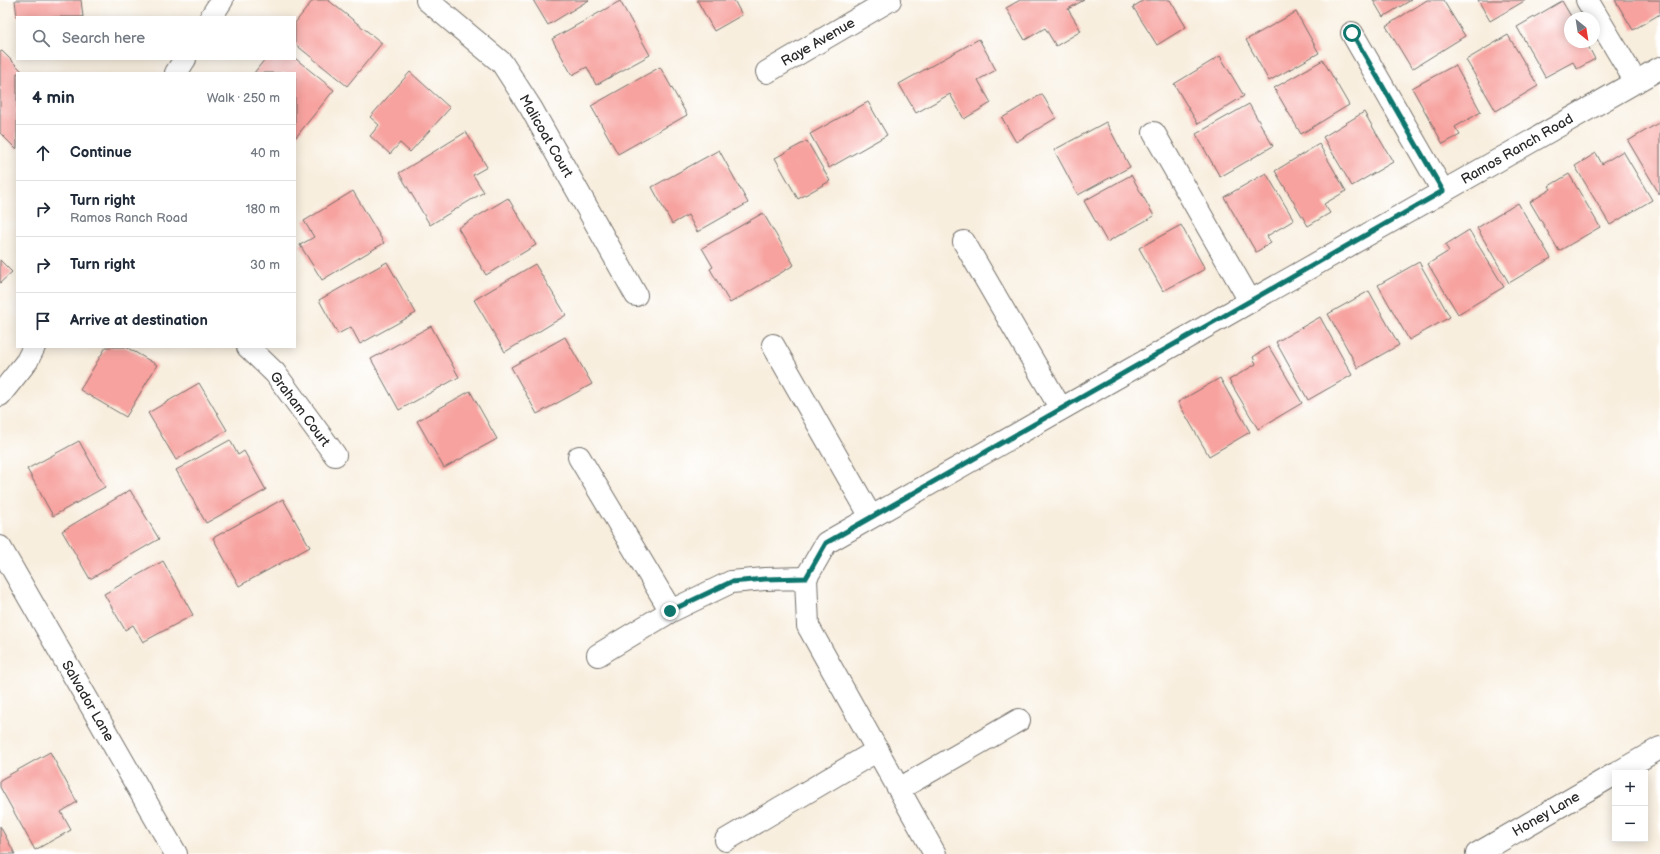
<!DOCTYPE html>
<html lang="en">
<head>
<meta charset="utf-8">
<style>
  :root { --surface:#fff; --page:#f2f2f3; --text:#1f2937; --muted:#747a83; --line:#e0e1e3 }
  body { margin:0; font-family:"Balsamiq Sans",sans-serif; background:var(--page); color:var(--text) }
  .controls { position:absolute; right:12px; bottom:12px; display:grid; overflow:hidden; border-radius:0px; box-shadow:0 2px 10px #0003 }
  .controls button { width:36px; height:36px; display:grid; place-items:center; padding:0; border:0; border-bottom:1px solid var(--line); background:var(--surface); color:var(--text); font:20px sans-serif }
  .compass { position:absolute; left:1564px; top:12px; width:36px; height:36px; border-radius:50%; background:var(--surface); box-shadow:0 2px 10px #0003; rotate:150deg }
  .stop { position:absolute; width:12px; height:12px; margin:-9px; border:3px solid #0f766e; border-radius:50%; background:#fff }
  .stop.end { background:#0f766e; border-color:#fff; box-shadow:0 1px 4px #0008 }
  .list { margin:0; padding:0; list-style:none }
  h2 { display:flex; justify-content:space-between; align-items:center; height:52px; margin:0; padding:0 16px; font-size:17px }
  h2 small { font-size:13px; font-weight:400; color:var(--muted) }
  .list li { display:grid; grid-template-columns:26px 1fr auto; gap:12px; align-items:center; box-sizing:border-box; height:56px; padding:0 16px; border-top:1px solid var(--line) }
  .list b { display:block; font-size:15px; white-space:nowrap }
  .list p { margin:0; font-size:13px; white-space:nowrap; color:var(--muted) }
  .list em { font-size:13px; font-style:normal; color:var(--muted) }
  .icon { flex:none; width:22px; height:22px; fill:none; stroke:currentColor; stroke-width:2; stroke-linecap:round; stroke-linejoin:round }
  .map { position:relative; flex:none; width:1660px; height:854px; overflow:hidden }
  .search { position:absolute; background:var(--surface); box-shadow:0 2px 10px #0003; left:16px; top:16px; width:280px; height:44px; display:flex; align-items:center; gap:10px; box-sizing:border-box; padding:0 14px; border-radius:0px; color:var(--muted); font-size:15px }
  .panel { position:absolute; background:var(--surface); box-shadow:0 2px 10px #0003; left:16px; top:72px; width:280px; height:276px; border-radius:0px }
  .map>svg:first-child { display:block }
</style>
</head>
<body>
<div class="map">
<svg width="1660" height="854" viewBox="0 0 1660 854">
  <rect width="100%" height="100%" fill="#fff"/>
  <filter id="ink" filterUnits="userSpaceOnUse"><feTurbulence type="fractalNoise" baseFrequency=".025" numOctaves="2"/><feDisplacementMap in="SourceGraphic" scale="8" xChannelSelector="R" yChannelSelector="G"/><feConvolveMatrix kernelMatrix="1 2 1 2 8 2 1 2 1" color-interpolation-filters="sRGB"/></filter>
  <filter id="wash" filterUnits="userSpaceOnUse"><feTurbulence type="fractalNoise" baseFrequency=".012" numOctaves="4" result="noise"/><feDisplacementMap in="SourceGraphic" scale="16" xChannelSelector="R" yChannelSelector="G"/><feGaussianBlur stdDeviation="0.9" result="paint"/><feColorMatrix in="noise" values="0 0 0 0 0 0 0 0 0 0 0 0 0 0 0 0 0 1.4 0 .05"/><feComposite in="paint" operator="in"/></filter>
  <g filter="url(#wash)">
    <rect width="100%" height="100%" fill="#f8eede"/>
    <g id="blocks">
      <path fill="#f7a29f" d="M15 0H81L83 17H17Z
        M313 0H328L382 43 347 86 295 44V23Z
        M533 0H589L548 25Z
        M697 0H734L742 15 714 31Z
        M1020 0H1084L1068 9 1081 31 1056 46 1045 28 1025 40 1006 8Z
        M1144 0H1170L1186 27 1157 45 1133 7Z
        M1373 0H1411L1383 17Z
        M1427 0H1443L1465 36 1412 69 1386 26Z
        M1478 0H1526L1490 21Z
        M1615 0H1660V14L1633 30Z
        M620 1 650 55 596 85 587 67 572 75 552 39Z
        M1562 1 1572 18H1570V42H1586L1595 59 1577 69 1573 62 1545 77 1517 27Z
        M1296 12 1319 53 1269 81 1246 40Z
        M1508 35 1538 86 1496 111 1466 60Z
        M979 39 996 70 978 80 991 103 964 119 950 94 916 113 899 84Z
        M2 51 24 73H17V148L16 149 0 133V52Z
        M1220 56 1244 96 1198 124 1174 84Z
        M265 59H296L334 90 296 137 295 136V73H254Z
        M1323 60 1349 105 1301 134 1274 88Z
        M1455 65 1481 112 1455 127 1460 135 1443 144 1412 88Z
        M660 67 687 115 618 154 591 106Z
        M410 72 450 108 410 152 400 143 390 154 370 136 379 125 370 117Z
        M1042 94 1056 118 1016 142 1002 118Z
        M868 102 887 135 829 168 810 134Z
        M1249 104 1273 146 1220 177 1196 134Z
        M1364 112 1393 162 1352 186 1323 137Z
        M1106 122 1130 167 1078 195 1054 150Z
        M1660 122V195L1628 141Z
        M466 132 487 167 473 175 484 192 430 225 399 173Z
        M807 141 830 181 798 199 775 158Z
        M1319 144 1346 191 1324 204 1330 213 1308 226 1275 171Z
        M719 150 748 203 697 232 688 215 672 224 652 187Z
        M1623 151 1652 200 1610 225 1575 166 1596 153 1602 164Z
        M1266 173 1294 220 1267 236 1271 243 1256 252 1224 197Z
        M1569 174 1600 227 1559 251 1530 202 1551 189 1549 186Z
        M1131 175 1154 216 1107 242 1084 201Z
        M353 191 384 243 322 280 300 245 314 237 304 221Z
        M508 198 536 245 486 275 458 228Z
        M1518 203 1551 258 1509 283 1477 228Z
        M763 213 794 265 730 303 710 269 713 267 702 248Z
        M1181 225 1205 269 1163 291 1139 248Z
        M1469 230 1504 287 1458 314 1428 264 1449 251 1445 245Z
        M0 260 12 272 0 283Z
        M387 262 416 313 360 344 351 327 338 334 319 300Z
        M1419 262 1450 317 1409 340 1378 285Z
        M535 264 566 315 505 352 474 300Z
        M1369 291 1399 345 1358 368 1328 314Z
        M1320 317 1352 375 1308 400 1276 342Z
        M431 326 459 377 399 410 371 359Z
        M565 337 592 384 537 414 511 367Z
        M106 347H126L157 365 126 417 80 390Z
        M1269 347 1302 403 1258 429 1229 380 1256 364 1253 357Z
        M1220 378 1250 432 1209 456 1178 402Z
        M199 383 227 430 176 460 148 413Z
        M470 391 497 439 444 468 417 421Z
        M230 440 238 455 244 451 266 490 206 523 176 470Z
        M79 441 105 487 53 516 27 469Z
        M130 490 159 539 90 579 62 531Z
        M283 499 310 547 239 586 213 538Z
        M163 561 193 615 143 642 133 625 125 630 104 594Z
        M50 752 77 802 61 812 71 830 35 850 0 787V780Z
        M0 826 15 854H0Z"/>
    </g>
  </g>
  <g filter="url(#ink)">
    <use href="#blocks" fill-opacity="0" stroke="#736f6a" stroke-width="1"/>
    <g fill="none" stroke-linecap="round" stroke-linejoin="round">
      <defs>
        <path id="minor" d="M427 0 502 63 531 108 636 295
          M1587 0 1636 82
          M211 17 222 0
          M1352 33 1443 191
          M767 72 890 0
          M176 73 185 59
          M1154 133 1250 301
          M964 242 1061 409
          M773 345 871 517
          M248 347 275 373 335 455
          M0 395 27 361 34 347
          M579 457 671 611
          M0 547 176 854
          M806 578 826 543 1660 68
          M806 578 808 626 935 854
          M598 655 671 611 731 582 765 579 806 578
          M1617 773 1660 748
          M899 789 1019 720
          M726 840 878 750
          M1477 854 1615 774"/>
      </defs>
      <use href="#minor" stroke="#736f6a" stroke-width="24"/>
      <use href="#minor" stroke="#fff" stroke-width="22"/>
    </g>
  </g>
  <g fill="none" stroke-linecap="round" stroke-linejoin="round" filter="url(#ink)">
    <path stroke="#0f766e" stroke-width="5" d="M670 611 731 582 765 579 806 578 826 543 1443 191 1352 33"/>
  </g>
  <g text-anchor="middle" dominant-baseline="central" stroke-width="3" stroke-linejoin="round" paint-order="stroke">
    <g font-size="14" fill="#2b2b2b" stroke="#fff">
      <text transform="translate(818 42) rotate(-30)">Raye Avenue</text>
      <text transform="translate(546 136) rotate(60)">Malicoat Court</text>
      <text transform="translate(1517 149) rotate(-30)">Ramos Ranch Road</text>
      <text transform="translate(300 409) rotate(53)">Graham Court</text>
      <text transform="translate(88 701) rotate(60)">Salvador Lane</text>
      <text transform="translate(1546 814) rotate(-30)">Honey Lane</text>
    </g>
  </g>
</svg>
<div class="controls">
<button>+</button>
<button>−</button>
</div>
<svg class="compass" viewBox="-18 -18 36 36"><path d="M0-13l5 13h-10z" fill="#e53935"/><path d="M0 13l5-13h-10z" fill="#747a83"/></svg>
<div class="stop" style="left:1352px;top:33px"></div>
<div class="stop end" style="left:670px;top:611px"></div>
<div class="search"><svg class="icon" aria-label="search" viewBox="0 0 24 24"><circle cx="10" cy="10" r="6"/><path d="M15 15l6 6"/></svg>Search here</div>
<section class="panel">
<h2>4 min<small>Walk · 250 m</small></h2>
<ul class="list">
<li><svg class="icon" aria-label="ahead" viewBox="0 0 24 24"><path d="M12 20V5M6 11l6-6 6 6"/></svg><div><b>Continue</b></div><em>40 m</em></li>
<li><svg class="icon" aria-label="right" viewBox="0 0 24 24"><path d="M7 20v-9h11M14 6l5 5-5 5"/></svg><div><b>Turn right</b><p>Ramos Ranch Road</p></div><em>180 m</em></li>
<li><svg class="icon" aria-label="right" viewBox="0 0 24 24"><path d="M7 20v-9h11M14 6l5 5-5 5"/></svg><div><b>Turn right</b></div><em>30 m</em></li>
<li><svg class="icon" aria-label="arrive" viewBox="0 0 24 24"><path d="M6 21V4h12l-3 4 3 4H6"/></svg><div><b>Arrive at destination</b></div></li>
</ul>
</section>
</div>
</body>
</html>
